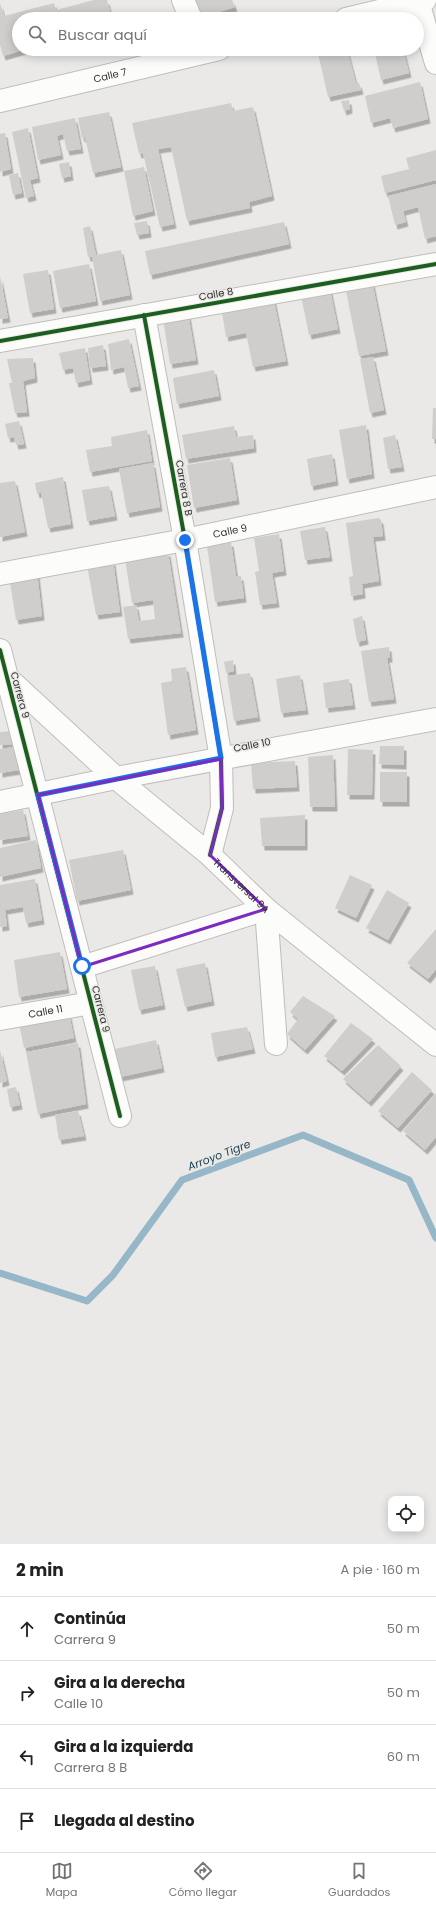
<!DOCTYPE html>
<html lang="es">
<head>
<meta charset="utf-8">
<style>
  :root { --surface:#fff; --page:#f6f6f6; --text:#222; --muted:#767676; --line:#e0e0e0; --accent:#71716f }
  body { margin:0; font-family:Poppins,sans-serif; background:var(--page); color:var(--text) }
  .controls { position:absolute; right:12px; bottom:12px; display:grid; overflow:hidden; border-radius:8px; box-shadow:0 2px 10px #0003 }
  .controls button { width:36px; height:36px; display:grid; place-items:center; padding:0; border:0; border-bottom:1px solid var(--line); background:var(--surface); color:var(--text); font:20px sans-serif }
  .stop { position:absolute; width:12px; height:12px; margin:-9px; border:3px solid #1a73e8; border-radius:50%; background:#fff }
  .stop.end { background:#1a73e8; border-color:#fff; box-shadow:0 1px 4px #0008 }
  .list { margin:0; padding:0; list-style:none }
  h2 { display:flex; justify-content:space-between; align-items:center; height:52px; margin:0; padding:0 16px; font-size:17px }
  h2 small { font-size:13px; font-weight:400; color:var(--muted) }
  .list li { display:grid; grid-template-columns:26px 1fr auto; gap:12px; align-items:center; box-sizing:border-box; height:64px; padding:0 16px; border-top:1px solid var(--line) }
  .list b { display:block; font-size:15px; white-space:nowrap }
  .list p { margin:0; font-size:13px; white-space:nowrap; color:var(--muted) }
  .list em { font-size:13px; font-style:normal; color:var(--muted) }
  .icon { flex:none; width:22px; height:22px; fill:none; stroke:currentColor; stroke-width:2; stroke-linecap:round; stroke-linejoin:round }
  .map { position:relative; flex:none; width:436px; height:1544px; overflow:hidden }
  .search { position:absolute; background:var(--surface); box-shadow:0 2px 10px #0003; left:12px; right:12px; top:12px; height:44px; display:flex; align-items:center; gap:10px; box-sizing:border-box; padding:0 14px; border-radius:22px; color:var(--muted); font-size:15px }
  .sheet { height:308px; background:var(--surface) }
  nav { display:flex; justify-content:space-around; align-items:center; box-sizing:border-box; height:56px; border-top:1px solid var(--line); background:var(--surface); font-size:11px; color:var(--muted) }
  nav a { display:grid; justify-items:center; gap:2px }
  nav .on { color:var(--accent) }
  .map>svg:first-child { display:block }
</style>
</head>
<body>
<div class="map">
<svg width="436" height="1544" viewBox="0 0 436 1544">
  <defs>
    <filter id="shadow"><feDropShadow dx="2.5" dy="4.5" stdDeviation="0" flood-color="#0004"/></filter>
  </defs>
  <rect width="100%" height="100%" fill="#eae9e7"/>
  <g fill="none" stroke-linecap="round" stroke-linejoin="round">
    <path stroke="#96b7c7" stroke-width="7" d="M0 1273 87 1301 113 1275 182 1180 303 1135 409 1180 436 1238"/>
  </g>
  <path fill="#cfcecd" filter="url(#shadow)" d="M94 0H107L112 19H19V49H27L3 56 0 45V3L4 16 54 3 56 10Z
    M194 0H232L235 7 200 18Z
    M317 49H347L356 84 359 83 361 90 328 97Z
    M374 49H403L409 73 381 80Z
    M420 82 428 119 393 128 390 118 371 123 365 96Z
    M349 100 350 109 344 111 341 101Z
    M231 103 233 111 253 107 272 196 249 202 250 208 187 221 171 147 158 149 174 224 160 227 143 153 139 154 132 123Z
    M109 112 121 167 93 173 85 137 82 138 78 118Z
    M75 118 81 149 67 151 63 134 57 136 61 155 38 160 32 127Z
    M28 128 38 178 30 180 34 196 26 198 12 132Z
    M5 133 11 169 0 172V134Z
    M436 150V180L385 193 381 176 409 169 406 158Z
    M69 162 71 176 62 178 59 164Z
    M144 167 153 211 133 216 124 171Z
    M18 173 22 193 13 195 9 175Z
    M436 184V236L425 239 418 207 403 211 406 222 395 225 388 196Z
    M147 221 149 233 137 235 134 223Z
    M284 222 289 244 150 275 145 251Z
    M90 226 96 255 121 250 130 295 100 301 92 257H88L83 228Z
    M89 264 96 301 60 308 53 271Z
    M48 270 54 309 30 313 23 274Z
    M0 276 8 318 0 319Z
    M372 281 386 351 359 356 345 286Z
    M329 285 338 329 309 335 300 291Z
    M273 296 286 361 253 367 246 333 226 337 221 306Z
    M188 313 196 360 170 364 163 318Z
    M129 339 139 386 128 388 124 367 111 370 108 344Z
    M103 345 106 366 90 368 88 348Z
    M85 348 90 380 76 383 73 368 63 370 59 353Z
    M373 357 384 410 370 413 360 359Z
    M33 358 35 378 23 381 27 412 15 413 9 383H12L7 359Z
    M214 370 219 396 177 404 173 378Z
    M433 408H436V439H432Z
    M19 421 24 444 16 445 14 437 8 438 5 424Z
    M366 425 372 474 347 479 339 430Z
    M234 426 236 437 253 435 254 448 186 459 182 435Z
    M147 430 152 461 90 472 86 450 112 446 111 437Z
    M395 435 402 467 388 469 383 438Z
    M332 454 336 481 311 486 307 459Z
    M230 458 237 500 194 508 187 465Z
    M153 463 160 507 127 513 119 469Z
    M63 477 71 524 48 528 41 492 37 494 35 483Z
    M15 481 25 532 0 537V483Z
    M109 486 115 516 87 521 82 490Z
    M379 518 381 520 383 536 373 537 379 581 362 584 363 594 351 596 349 577 353 576 346 523Z
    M325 527 330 557 305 560 300 531Z
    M279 534 284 571 272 573 277 603 260 605 255 572 259 571 254 538Z
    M231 542 236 576H241L244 598 215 602 207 546Z
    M168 552 181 633 128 639 123 607 136 605 139 621 155 619 153 600 132 603 125 559Z
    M113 561 120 612 96 615 87 565Z
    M37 572 42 616 16 620 9 576Z
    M362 616 366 640 357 642 353 619Z
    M389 647 390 658H387L394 699 369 702 361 651Z
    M233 660 234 671 226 673 224 662Z
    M186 667 196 730 168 735 161 683 172 681 171 669Z
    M250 673 258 717 234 721 227 676Z
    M300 675 306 710 281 713 276 679Z
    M349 679 353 705 326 708 323 683Z
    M16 731 18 744 0 745V732Z
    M380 746H404V765L379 764Z
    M15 747 19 770 0 773V749Z
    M348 749 373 750 372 795H347Z
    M333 755 335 807H310L308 757Z
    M295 761 297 787 253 789 251 763Z
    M380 772H407V802H380Z
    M23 810 28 836 0 840V814Z
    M305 815V846H262L260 818Z
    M36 840 41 868 0 877V848Z
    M123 850 131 890 77 901 69 860Z
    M350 875 372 885 356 918 335 908Z
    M35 879 42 920 26 923 23 907 5 910 7 926 0 927V885Z
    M387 890 409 903 388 940 366 928Z
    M436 929V969L428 979 407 963Z
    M60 952 67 989 19 997 14 960Z
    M205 963 212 1001 185 1007 176 969Z
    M155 966 163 1005 139 1010 131 970Z
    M303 996 335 1016 305 1050 287 1034 298 1019 290 1012Z
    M69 1014 74 1038 24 1048 19 1024Z
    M351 1023 373 1039 342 1071 324 1056Z
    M247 1027 253 1049 215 1057 211 1033Z
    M156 1040 162 1068 120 1077 115 1049Z
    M78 1043 86 1104 38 1114 26 1052Z
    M378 1045 401 1066 369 1102 343 1079Z
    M0 1050 7 1081 0 1083Z
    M412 1072 432 1090 398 1128 378 1111Z
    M16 1087 20 1105 10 1107 7 1089Z
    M436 1093V1137L425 1150 403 1131Z
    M78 1111 84 1136 59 1140 55 1115Z"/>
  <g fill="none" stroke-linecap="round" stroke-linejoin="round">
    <defs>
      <g id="street">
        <path d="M183 0 191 19"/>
        <path d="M418 2 436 63"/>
        <path d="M346 19 425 0"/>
        <path id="s1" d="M0 101 219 49"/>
        <path d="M144 315 185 540 221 759 222 808 210 855"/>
        <path d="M0 341 436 264"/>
        <path id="s2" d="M0 574 185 540 436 487"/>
        <path d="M0 650 120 1116"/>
        <path d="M0 802 116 778 436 719"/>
        <path d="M82 967 266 909 276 1044"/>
        <path id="s3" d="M0 1019 91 1003"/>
      </g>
      <g id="secondary">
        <path id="s4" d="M0 671 116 778 210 855 266 909 436 1045"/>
      </g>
    </defs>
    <use href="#street" stroke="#bfbebc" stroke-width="24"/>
    <use href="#secondary" stroke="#bfbebc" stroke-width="24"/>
    <use href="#street" stroke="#fcfcfb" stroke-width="22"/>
    <use href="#secondary" stroke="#fcfcfb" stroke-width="22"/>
    <defs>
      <path id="cycleway" d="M144 315 185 540 221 759 222 808 210 855
        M0 341 436 264
        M0 650 120 1116"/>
    </defs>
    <use href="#cycleway" stroke="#ebe9e6" stroke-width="6"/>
    <use href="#cycleway" stroke="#1b5e20" stroke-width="4"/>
  </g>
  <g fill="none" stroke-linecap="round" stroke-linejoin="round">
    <path stroke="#1a73e8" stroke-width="5" d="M82 966 38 795 221 758 185 540"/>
  </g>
  <path fill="none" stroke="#7b2cbf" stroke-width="3" stroke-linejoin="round" d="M221 759 222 808 210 855 266 909 82 967 38 795Z"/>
  <g text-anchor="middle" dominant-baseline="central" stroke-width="3" stroke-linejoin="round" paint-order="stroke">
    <g font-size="10" fill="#30302f" stroke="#ebe9e6">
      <text stroke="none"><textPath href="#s1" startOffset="113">Calle 7</textPath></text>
      <text transform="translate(216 294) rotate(-10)">Calle 8</text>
      <text transform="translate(184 488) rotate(80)">Carrera 8 B</text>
      <text stroke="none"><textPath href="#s2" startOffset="234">Calle 9</textPath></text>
      <text transform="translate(20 695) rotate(75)">Carrera 9</text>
      <text transform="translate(252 745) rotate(-11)">Calle 10</text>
      <text stroke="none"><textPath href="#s4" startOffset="323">Transversal 9A</textPath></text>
      <text transform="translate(101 1009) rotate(76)">Carrera 9</text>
      <text stroke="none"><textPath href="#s3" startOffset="46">Calle 11</textPath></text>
    </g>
    <g font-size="11" font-style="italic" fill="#143c4f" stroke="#ebe9e6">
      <text transform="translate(219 1155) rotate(-21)">Arroyo Tigre</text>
    </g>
  </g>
</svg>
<div class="controls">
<button><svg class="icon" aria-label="locate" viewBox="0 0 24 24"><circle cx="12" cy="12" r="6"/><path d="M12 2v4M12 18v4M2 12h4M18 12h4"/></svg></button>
</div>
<div class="stop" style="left:82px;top:966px"></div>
<div class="stop end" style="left:185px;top:540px"></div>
<div class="search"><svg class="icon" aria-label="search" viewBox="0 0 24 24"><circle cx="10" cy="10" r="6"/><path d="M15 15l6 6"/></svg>Buscar aquí</div>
</div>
<section class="sheet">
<h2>2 min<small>A pie · 160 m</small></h2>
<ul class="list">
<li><svg class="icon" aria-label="ahead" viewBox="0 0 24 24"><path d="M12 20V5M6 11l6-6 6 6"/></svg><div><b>Continúa</b><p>Carrera 9</p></div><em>50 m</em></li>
<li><svg class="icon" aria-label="right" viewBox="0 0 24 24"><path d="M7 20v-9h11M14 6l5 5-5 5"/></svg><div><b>Gira a la derecha</b><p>Calle 10</p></div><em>50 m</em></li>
<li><svg class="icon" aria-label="left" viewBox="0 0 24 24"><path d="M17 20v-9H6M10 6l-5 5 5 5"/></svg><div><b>Gira a la izquierda</b><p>Carrera 8 B</p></div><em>60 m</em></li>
<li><svg class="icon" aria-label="arrive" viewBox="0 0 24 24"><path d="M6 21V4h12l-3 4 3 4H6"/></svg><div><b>Llegada al destino</b></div></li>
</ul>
</section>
<nav>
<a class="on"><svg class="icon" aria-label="map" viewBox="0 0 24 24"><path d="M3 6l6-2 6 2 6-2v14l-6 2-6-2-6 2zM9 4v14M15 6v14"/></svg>Mapa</a>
<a><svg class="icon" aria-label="directions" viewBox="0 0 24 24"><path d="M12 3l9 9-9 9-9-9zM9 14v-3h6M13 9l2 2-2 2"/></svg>Cómo llegar</a>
<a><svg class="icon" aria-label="saved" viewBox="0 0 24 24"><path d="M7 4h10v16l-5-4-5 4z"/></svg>Guardados</a>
</nav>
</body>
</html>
